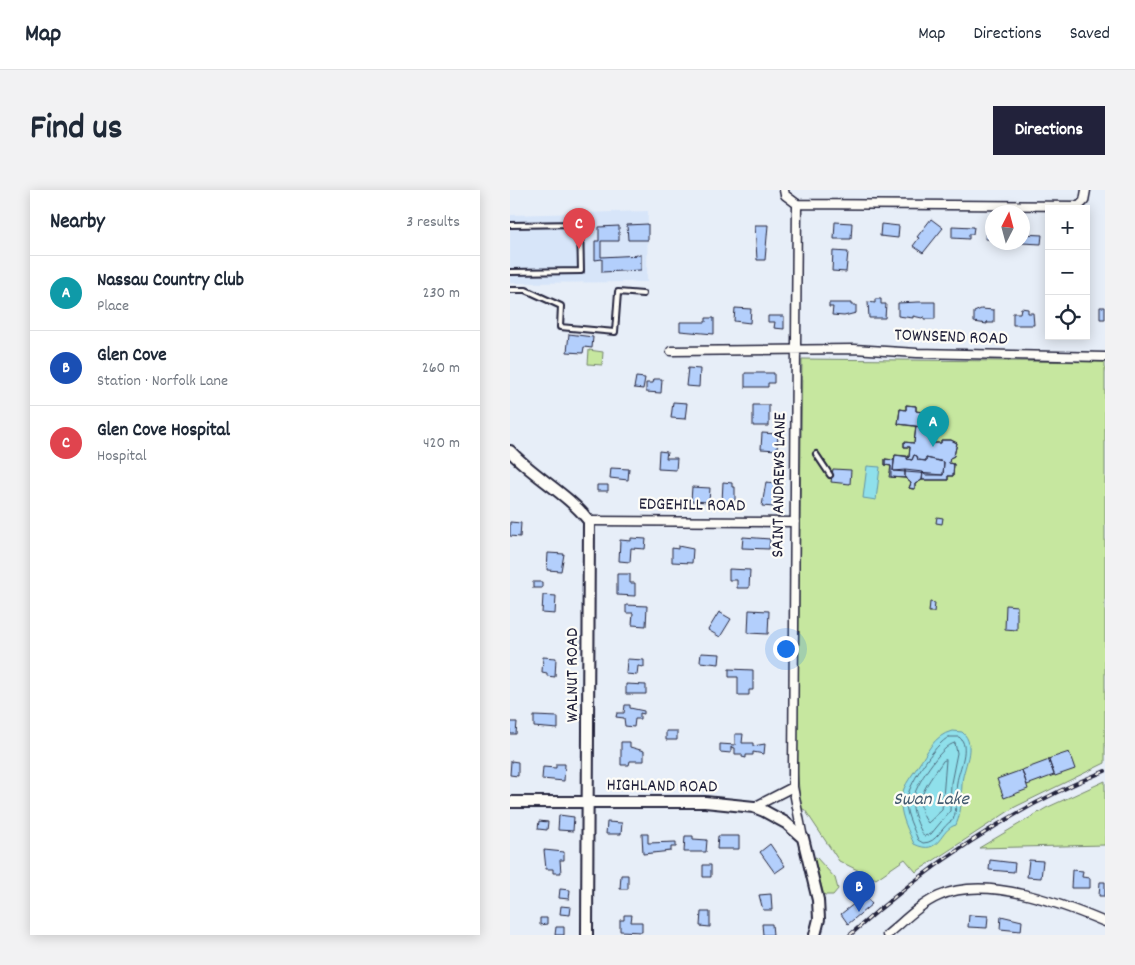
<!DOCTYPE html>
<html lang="en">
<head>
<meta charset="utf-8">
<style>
  :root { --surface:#fff; --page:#f2f2f3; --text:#1f2937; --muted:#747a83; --line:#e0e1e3; --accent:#22223b }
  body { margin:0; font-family:Dekko,sans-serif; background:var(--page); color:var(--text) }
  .controls { position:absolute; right:15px; top:15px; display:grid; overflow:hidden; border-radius:0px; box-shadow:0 2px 12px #0003 }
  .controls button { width:45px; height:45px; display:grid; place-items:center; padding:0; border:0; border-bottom:1px solid var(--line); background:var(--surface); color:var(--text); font:25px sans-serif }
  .compass { position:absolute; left:475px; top:15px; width:45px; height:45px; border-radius:50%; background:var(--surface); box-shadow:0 2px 12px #0003; rotate:6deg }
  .you { position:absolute; left:275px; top:458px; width:18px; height:18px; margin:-12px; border:4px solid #fff; border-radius:50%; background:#1a73e8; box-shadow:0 0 0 8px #1a73e833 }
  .badge { display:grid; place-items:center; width:32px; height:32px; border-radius:50%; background:var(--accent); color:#fff; font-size:16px; font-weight:700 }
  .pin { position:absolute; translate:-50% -41px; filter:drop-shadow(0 1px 2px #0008) }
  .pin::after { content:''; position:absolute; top:26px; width:18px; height:15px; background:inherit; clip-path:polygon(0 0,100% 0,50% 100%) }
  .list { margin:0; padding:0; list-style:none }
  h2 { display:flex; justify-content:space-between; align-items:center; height:65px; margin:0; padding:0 20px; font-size:21px }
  h2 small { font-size:16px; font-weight:400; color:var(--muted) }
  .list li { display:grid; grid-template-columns:32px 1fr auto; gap:15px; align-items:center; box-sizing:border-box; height:75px; padding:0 20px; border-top:1px solid var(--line) }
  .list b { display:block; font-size:19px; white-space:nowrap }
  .list p { margin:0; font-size:16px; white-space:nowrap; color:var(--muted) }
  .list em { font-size:16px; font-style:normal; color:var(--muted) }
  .icon { flex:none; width:28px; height:28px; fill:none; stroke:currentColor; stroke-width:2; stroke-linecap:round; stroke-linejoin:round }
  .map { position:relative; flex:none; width:595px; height:745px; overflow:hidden; border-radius:0px }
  header { display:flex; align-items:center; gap:30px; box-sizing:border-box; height:70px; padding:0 25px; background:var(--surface); border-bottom:1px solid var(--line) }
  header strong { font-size:24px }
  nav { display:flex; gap:28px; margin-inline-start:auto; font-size:18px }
  .intro { display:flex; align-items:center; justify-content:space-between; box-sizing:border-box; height:120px; padding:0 30px }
  h1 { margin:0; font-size:35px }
  .button { padding:12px 22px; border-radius:0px; background:var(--accent); color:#fff; font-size:18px; font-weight:700 }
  main { display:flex; gap:30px; padding:0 30px }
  aside { flex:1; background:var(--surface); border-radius:0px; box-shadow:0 2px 12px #0003 }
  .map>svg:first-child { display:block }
</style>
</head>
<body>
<header>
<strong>Map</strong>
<nav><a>Map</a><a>Directions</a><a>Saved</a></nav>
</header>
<div class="intro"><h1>Find us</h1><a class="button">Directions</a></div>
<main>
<aside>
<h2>Nearby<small>3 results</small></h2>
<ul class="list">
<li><span class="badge" style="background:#0f9aa8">A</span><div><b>Nassau Country Club</b><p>Place</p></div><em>230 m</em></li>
<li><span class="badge" style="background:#1a4fb4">B</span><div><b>Glen Cove</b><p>Station · Norfolk Lane</p></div><em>260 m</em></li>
<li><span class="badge" style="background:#e0444e">C</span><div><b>Glen Cove Hospital</b><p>Hospital</p></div><em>420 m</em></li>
</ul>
</aside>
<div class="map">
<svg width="595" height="745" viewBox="0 0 595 745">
  <rect width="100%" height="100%" fill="#e7eef8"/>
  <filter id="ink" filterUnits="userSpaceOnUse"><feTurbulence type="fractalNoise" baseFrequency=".02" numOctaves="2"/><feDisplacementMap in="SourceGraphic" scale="10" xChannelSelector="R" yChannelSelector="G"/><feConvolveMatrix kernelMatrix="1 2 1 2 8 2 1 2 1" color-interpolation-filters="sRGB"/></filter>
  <g filter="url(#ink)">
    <path fill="#d7e5f9" d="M138 21 137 92 0 93V25Z"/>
    <path fill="#c6e79f" stroke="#74846d" d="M79 160 93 162 92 175 78 174Z
      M292 169 595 172V573L505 617 406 682 395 669 366 689 329 671 295 620 291 618 287 579Z
      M595 591V655L469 658 536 618Z
      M306 667 325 688 328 699 323 705H315L313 702 304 668Z"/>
    <path fill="#8fe0eb" stroke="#6394a5" d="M357 276 370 277 366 310 353 308Z
      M442 541 452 542C468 555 452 579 452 594 451 609 452 621 446 635 429 639 431 667 404 654 399 642 391 627 391 614 391 597 400 589 408 576 418 562 423 546 442 541Z"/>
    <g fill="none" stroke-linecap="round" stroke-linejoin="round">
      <path stroke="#4e6e81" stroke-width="1" d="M439 547H449C461 556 449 579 447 592 445 605 448 618 443 630 431 636 428 653 413 653L408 650C404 639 396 625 396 613 396 598 425 553 439 547Z
        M445 553 447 563 441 593 440 621 421 644 414 646C409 638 401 620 403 610 404 597 432 554 445 553Z
        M436 570 432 620 418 633C400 610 420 591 433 571Z"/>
    </g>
    <path fill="#b3cffc" stroke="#22223b" d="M421 29 433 38 413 63 403 56 409 48 407 47Z
      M325 32 342 33 341 49H324Z
      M138 34V50H118L117 35Z
      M371 34 389 36 388 48 370 46Z
      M245 35H258L255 70H247Z
      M480 35H482V49H475L476 37H480Z
      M109 36V51H91V67L131 65V80L92 82V69L85 70V51H89V37Z
      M442 36 464 37 463 44H459V49L442 48Z
      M512 44 532 45 531 54 512 53Z
      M323 61 338 62 336 82 322 81Z
      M365 109H371V114H376L375 128H359L358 112 365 113Z
      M408 112H425V129H414V126L412 128 403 126V128L388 126V113Z
      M319 113H341V115H346V123L334 126 322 125 323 117H319Z
      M590 117H595V129H590Z
      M225 118 241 119 240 133 224 131Z
      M511 118 518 119V123H523L524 135H503V123H510Z
      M471 119 484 120V133H477V131V134L464 132V122Z
      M258 126H274V139L264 138 265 132H258Z
      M196 128H204V144L170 141V132H196Z
      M59 144 83 147 82 158 74 157 73 163 57 162Z
      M178 178 190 179 189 197 176 196Z
      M235 183H264V193H258V197H235Z
      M126 187 135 188 133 199 124 198Z
      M144 189H152L151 203 136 202V193H143Z
      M163 212 177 213 175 229 161 228Z
      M243 215H259V236H243Z
      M396 215 406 216V221L412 222 410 237 388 234 390 219 396 220Z
      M396 215 406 216V221L424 224 421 253H431V250H441L447 253 444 266 440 268 439 273 444 274 443 286H438V290H412L405 294V299H402L399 298 401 293 395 288 381 287V276L375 275V269L384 270 385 265 399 267 400 257H394V252L404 253 406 236 388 234 390 219 396 220Z
      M412 222 424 224 421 253H431V250H441L447 253 444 266 440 268 439 273 444 274 443 286H438V290H412L413 282 415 285H433L434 272 416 268V271L408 270 407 266 404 265 402 270 397 269 399 267 400 257H394V252L404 253 406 236 410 237Z
      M252 243 268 244 267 260 251 259Z
      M149 261 157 262 156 268H167L166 280 148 279Z
      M385 265 397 266V269L402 270 404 265 407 266 408 270 416 271V268L434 272 433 285 383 281Z
      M375 269 384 270 383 281 395 280V288L379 287 381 276 375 275Z
      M101 278 119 279 118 290 100 288Z
      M323 279 341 280 340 294 321 292Z
      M395 280 413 282 412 290 405 294V299L399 298 401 293 395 288Z
      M213 292 222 293V297H225V313L212 312Z
      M256 292 266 293 264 317 252 316Z
      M87 295H98V301H87Z
      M182 297 200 298 199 312 181 311Z
      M427 327 433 328 432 334 426 333Z
      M0 332 11 333 10 347 0 346Z
      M233 347 260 349 259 359 232 358Z
      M121 348 136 349 135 359 121 358 120 372 109 371 110 350 121 351Z
      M168 356 183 359 182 373 162 372V358L168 359Z
      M38 363 54 364 51 381 37 380Z
      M219 379 240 380 239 398H227V390H219Z
      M107 384H120V393H125V406L107 405Z
      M23 392H32V398H23Z
      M33 405 46 406 45 424 32 423Z
      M420 412 425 413 424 422H419Z
      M116 415 137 416 136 436 122 435 123 423H116Z
      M496 415 507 416V440L495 439Z
      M239 420 259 421 258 444 238 443Z
      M209 422 221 429 210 447 198 440Z
      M191 463 210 464 209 474 190 472Z
      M33 467 46 468 45 487 37 486V483L32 482Z
      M117 469 134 470V477L128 476 127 485 116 484Z
      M219 479 243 480V500H239V505H228V487H219Z
      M116 494 136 495V504H116Z
      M115 515H120V518L134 521V524L130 523V529H125L124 537 115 536 114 528 106 527 107 523H114Z
      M24 526 48 527V539L24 537Z
      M0 532H7L6 544H0Z
      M156 541H167V550H156Z
      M225 544H233L232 553H243V556L255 554 254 564 243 562V565H236V568L232 567V564H225V558L221 557V563L210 562V554L225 555Z
      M111 552H120V557L134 561V571H120L119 575H111Z
      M559 562 565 579 545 586 538 569Z
      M539 570 544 585 517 595 512 580Z
      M1 571 8 572V586L0 585Z
      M46 574H55L54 591 32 589 33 577 46 578Z
      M512 580 518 599 494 608 487 589Z
      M49 625 64 627 63 641 48 640Z
      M29 631 38 632 37 640 28 639Z
      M97 632 112 633 111 644H96Z
      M132 644H138V653L166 652V657H161V661L133 664Z
      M175 646H183V649L197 650 196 662H174Z
      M208 646H229V659H207Z
      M260 654 275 676 265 683 250 662Z
      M34 660 54 662V670H50L51 683H43V679H36Z
      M480 670 505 673 504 682 479 680Z
      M519 670 533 671 531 688 517 687Z
      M193 675H201V687H193Z
      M562 680 573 681 572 687 580 688V698H561Z
      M111 685H118V699H110Z
      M590 692H595V706H589Z
      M50 699 60 700 59 709 49 708Z
      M350 700 362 714 338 734 331 724 345 713 340 708Z
      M261 704 262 720H253L249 705Z
      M51 716 61 717 60 725 50 724Z
      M191 722H200V737L190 736Z
      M114 725H122L121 732H132V742L110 741V730H114Z
      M459 725 478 726 477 738 458 737Z
      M491 726 512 731 511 741 490 739Z
      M30 728H37V734L30 735Z
      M252 734H262L263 745H253Z
      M46 737H54V745H45Z"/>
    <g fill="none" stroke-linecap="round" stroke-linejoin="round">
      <defs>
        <path id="lane" d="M0 35 70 34 71 81 0 82
          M0 100H16L51 116 50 137 105 142 108 102 133 104
          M306 264 320 285"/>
        <path id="street" d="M274 0 275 5 287 14 283 579V597L293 648
          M287 14 569 16 574 11 576 0
          M161 161 344 159 407 163 595 167
          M79 331 285 332
          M244 617 283 597
          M377 745C393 732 410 714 429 706 476 685 550 713 595 732"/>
        <path id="secondary" d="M0 261C24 287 57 303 79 331L77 745
          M0 612H195L244 617 254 621 276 633 293 648 308 710 309 729 305 745"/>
      </defs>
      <use href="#lane" stroke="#22223b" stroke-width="8"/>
      <use href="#street" stroke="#22223b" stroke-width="11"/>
      <use href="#secondary" stroke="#22223b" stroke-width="14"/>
      <use href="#lane" stroke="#fdfcf7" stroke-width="4"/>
      <use href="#street" stroke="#fdfcf7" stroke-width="8"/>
      <use href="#secondary" stroke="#fdfcf7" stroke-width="10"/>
      <defs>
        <path id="rail" d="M340 745C414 678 502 618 595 581"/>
      </defs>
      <use href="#rail" stroke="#22223b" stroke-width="4"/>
      <use href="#rail" stroke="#fdfcf7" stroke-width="2" stroke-dasharray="5.5" stroke-linecap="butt"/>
    </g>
  </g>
  <g text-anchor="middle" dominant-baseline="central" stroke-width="4.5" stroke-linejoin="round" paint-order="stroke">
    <g font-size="18" fill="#22223b" stroke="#fdfcf7">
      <text transform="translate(441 148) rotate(2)">TOWNSEND ROAD</text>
      <text transform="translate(270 295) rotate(-89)">SAINT ANDREWS LANE</text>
      <text transform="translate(182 316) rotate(1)">EDGEHILL ROAD</text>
      <text transform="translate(63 485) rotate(-90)">WALNUT ROAD</text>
      <text transform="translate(152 597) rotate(1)">HIGHLAND ROAD</text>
    </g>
    <g font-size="19" font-style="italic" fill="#435b70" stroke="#fdfcf7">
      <text x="421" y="610">Swan Lake</text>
    </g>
  </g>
</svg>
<div class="controls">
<button>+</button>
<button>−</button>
<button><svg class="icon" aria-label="locate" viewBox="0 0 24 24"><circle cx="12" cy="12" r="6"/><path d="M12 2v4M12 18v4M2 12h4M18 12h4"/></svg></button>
</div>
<svg class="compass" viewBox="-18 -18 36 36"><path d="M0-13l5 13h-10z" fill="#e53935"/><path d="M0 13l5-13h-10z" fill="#747a83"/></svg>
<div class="you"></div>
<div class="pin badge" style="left:423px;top:257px;background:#0f9aa8">A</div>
<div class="pin badge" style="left:349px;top:722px;background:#1a4fb4">B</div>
<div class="pin badge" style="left:69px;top:59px;background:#e0444e">C</div>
</div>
</main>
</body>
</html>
